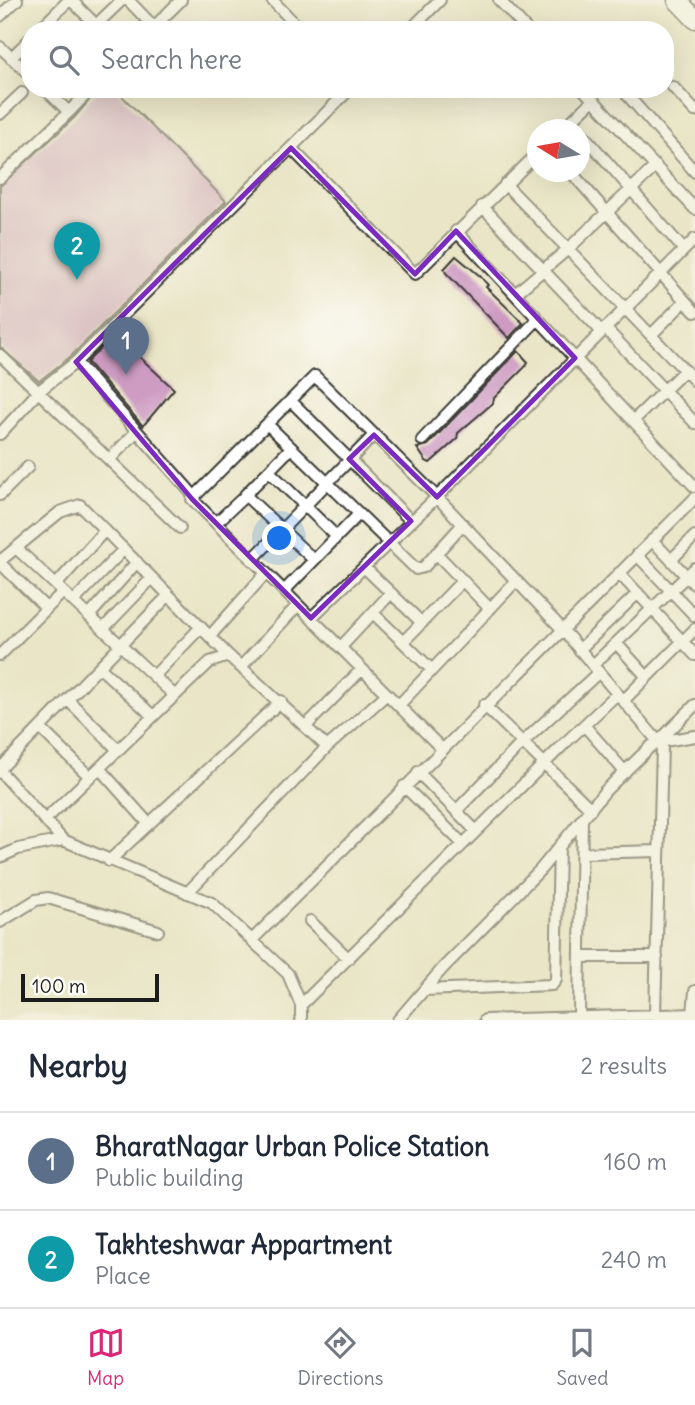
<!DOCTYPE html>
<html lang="en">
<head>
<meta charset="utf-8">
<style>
  :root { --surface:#fff; --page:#f2f2f3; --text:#1f2937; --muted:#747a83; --line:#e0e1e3; --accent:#db2777 }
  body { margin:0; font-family:Delius,sans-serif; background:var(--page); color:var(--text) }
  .compass { position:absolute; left:527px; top:119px; width:63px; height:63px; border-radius:50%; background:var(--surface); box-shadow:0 7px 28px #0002; rotate:281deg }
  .scale { position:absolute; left:21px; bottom:18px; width:138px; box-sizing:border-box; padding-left:7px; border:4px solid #1c1c1c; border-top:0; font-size:19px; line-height:24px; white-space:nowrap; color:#1c1c1c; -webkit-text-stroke:5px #fdfcf7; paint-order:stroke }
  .you { position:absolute; left:280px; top:539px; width:24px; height:24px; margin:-18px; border:5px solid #fff; border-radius:50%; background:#1a73e8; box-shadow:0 0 0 10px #1a73e833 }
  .badge { display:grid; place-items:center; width:46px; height:46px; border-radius:50%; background:var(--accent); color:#fff; font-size:23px; font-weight:700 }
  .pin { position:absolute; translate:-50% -58px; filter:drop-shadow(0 2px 4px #0008) }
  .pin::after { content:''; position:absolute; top:37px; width:24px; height:21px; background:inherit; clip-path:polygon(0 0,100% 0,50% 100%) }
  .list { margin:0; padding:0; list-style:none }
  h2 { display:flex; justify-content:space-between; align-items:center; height:91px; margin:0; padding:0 28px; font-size:30px }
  h2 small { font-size:23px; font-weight:400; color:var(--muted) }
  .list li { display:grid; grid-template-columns:46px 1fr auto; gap:21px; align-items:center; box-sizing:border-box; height:98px; padding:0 28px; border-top:2px solid var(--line) }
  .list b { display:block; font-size:26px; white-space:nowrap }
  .list p { margin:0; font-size:23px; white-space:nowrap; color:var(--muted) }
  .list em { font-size:23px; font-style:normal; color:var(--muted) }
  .icon { flex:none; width:38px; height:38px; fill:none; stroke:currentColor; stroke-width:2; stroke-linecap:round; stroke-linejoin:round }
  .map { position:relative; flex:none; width:695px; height:1020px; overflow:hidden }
  .search { position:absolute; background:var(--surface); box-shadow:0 7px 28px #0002; left:21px; right:21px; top:21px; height:77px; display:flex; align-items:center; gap:18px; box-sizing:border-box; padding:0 24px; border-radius:28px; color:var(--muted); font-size:26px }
  .sheet { height:287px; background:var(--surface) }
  nav { display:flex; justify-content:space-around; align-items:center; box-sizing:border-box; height:98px; border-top:2px solid var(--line); background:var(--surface); font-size:19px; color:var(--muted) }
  nav a { display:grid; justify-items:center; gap:4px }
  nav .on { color:var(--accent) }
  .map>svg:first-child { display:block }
</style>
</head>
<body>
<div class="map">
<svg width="695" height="1020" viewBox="0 0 695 1020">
  <rect width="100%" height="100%" fill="#fdfcf7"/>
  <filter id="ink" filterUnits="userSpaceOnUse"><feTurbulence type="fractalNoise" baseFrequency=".0143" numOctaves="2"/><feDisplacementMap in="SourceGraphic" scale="14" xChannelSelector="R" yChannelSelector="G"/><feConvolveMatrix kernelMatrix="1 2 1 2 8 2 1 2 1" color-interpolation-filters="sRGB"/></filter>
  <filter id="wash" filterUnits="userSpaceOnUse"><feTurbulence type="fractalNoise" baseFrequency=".00686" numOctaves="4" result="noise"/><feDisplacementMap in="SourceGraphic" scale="28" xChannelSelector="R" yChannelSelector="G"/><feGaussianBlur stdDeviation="1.57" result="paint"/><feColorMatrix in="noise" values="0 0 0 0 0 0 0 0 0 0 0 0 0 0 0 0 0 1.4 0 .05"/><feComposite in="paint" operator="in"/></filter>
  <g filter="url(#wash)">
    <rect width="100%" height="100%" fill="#eae5c7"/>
    <g id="blocks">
      <path fill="#ce9bc2" d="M99 89H115L226 201 71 356 39 381 0 347V186L74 118Z
        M456 256 480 276 488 285 486 287 523 323 509 338 446 273 444 269Z
        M115 334 174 389 143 426 87 362Z
        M518 351 528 362 526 366 494 398 493 403 458 433 457 439 430 463 426 461 417 448 428 445Z"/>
    </g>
  </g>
  <g filter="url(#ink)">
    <use href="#blocks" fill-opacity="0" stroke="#3b3a36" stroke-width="2"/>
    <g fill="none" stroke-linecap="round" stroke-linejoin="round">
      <defs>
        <path id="street" d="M71 0 96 25 122 0
          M128 0 154 27
          M272 0 301 30
          M499 0 527 30
          M0 16 17 0
          M39 30 69 0
          M151 30 181 0
          M410 30 440 0
          M0 47 30 75
          M11 58 30 39
          M673 87 695 111
          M45 89 69 112 91 89
          M583 89 695 209
          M622 89 695 172
          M0 114 22 93
          M562 130 593 100
          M580 131 684 250
          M291 148 415 274 538 153
          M656 166 568 249 695 381
          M571 172 695 312
          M0 178 69 112
          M505 184 568 249 515 294
          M482 206 602 332
          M456 231 695 487
          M605 328 695 423
          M651 335 685 301
          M0 355 180 528
          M76 362 195 497
          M291 401 411 521
          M633 421 685 370
          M267 424 416 569 424 567 463 524
          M0 434 39 391 76 362 350 89
          M422 440 538 319
          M291 448 245 495 314 560
          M109 460 137 431
          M269 471 337 537
          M0 495 28 467
          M216 523 246 495
          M652 540 695 585
          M16 548 174 695
          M436 553 490 609
          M637 555 695 616
          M252 560 374 435
          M671 560 695 536
          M0 561 60 512 80 505 229 656
          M0 563 46 608
          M364 567 422 623
          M619 573 695 655
          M56 585 105 530
          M284 591 359 514
          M74 601 124 549
          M373 613 432 670
          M89 616 137 562
          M311 618 437 497 695 239
          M103 629 152 578
          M210 636 266 573
          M403 642 463 580
          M616 643 647 677
          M341 647 391 593
          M579 650 638 593
          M0 655 63 592
          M593 665 695 568
          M99 667 153 716
          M241 667 298 605
          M154 676 201 627
          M68 700 118 750
          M623 701 695 629
          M399 705 516 581
          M484 705 591 809
          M584 725 625 772
          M306 726 362 669
          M40 728 90 777
          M658 742 695 705
          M327 747 387 694
          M441 748 192 499 315 376 437 497 562 629 662 746 655 1014
          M99 768 149 824
          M0 769 169 595
          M0 771 63 840
          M418 772 476 831
          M404 786 463 844
          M456 811 522 743 599 672
          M46 819 210 662 229 656 327 747 187 893
          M582 853 659 851
          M0 857 18 849 63 840 212 903 288 974 301 1005V1020
          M109 861 281 701
          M310 921 348 958
          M0 922 36 900 48 898 158 931
          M252 940 695 498
          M580 957H657
          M424 990 552 985 556 980 559 848
          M301 1005 563 745 617 694
          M693 1014 695 991
          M579 1016 582 819
          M398 1020 443 968 540 870 606 790 650 747 658 742 695 736
          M485 1020 695 1014"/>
        <path id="primary" d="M677 0 695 19"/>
      </defs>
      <use href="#street" stroke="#3b3a36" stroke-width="14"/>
      <use href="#primary" stroke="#3b3a36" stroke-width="21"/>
      <use href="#street" stroke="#fff" stroke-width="10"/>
      <use href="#primary" stroke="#fff" stroke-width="18"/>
    </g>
  </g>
  <path d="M0 0H695V1020H0ZM291 148 415 274 456 231 575 358 437 497 374 435 349 459 411 521 311 618 192 499 76 362Z" fill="#eae5c7" fill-opacity=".55" fill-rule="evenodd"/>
  <path fill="none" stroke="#7b2cbf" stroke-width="5" stroke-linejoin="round" d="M291 148 415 274 456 231 575 358 437 497 374 435 349 459 411 521 311 618 192 499 76 362Z"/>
</svg>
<svg class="compass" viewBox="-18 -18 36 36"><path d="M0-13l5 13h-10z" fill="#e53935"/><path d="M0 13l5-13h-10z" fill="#747a83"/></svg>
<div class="scale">100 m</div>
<div class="you"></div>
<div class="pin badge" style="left:126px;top:375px;background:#5c6f8a">1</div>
<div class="pin badge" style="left:77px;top:280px;background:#0f9aa8">2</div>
<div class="search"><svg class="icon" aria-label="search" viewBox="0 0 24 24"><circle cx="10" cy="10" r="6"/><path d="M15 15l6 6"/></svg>Search here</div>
</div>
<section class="sheet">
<h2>Nearby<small>2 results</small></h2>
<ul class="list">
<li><span class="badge" style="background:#5c6f8a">1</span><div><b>BharatNagar Urban Police Station</b><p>Public building</p></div><em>160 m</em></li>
<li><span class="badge" style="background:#0f9aa8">2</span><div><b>Takhteshwar Appartment</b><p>Place</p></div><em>240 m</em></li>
</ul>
</section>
<nav>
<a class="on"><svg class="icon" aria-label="map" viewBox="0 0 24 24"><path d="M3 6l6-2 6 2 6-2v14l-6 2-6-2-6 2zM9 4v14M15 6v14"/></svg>Map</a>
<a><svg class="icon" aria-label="directions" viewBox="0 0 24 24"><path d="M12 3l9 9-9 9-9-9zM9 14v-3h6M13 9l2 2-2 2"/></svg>Directions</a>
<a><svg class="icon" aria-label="saved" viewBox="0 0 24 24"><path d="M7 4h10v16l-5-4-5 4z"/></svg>Saved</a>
</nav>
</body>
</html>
